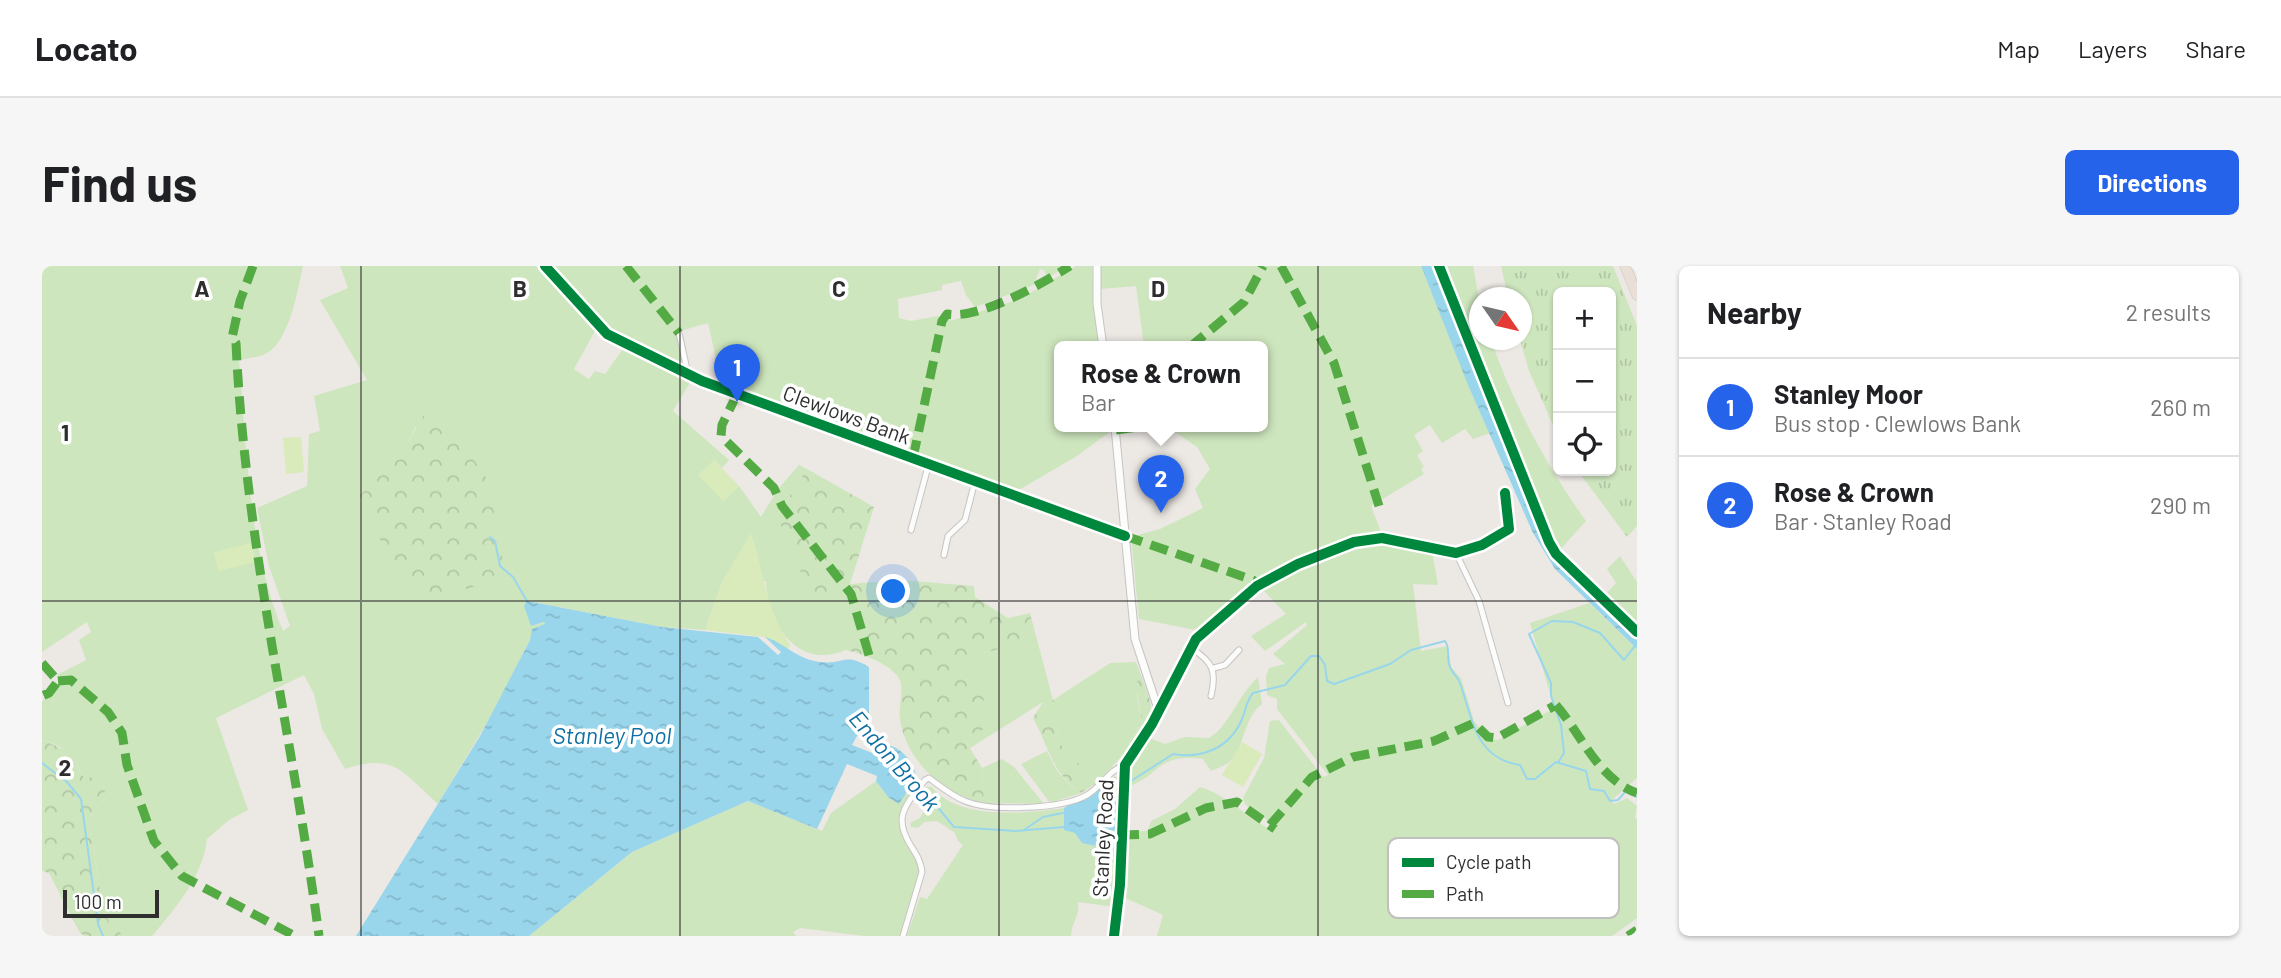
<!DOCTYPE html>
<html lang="en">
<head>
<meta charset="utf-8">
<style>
  :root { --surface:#fff; --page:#f6f6f6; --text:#202124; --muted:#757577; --line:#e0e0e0; --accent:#2563eb }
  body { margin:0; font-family:Barlow,sans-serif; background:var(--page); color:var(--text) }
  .controls { position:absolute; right:21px; top:21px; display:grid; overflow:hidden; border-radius:10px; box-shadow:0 2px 5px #0004 }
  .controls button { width:63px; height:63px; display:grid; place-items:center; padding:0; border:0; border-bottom:2px solid var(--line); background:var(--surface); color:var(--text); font:35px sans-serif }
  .compass { position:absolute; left:1427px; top:21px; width:63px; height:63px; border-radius:50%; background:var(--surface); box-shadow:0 2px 5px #0004; rotate:124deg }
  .scale { position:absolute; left:21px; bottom:18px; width:96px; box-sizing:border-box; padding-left:7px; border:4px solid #2e2e2e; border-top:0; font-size:19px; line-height:24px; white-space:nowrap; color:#2e2e2e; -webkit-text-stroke:5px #fff; paint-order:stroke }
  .you { position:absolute; left:852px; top:326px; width:24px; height:24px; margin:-18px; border:5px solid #fff; border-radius:50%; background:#1a73e8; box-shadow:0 0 0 10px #1a73e833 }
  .badge { display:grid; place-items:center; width:46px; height:46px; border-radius:50%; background:var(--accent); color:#fff; font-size:23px; font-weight:700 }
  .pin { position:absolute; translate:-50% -58px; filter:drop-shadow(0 2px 4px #0008) }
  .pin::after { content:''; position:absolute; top:37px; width:24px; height:21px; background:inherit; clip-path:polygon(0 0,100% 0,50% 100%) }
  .popup { position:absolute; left:1012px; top:75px; width:214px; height:91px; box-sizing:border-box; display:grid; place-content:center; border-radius:10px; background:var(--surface); filter:drop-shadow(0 2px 5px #0005); font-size:23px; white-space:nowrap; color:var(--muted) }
  .popup b { font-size:26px; color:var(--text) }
  .popup::after { content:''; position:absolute; left:50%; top:100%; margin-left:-14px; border:14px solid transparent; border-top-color:var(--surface) }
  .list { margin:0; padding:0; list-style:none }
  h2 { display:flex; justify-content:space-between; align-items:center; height:91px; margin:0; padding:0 28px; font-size:30px }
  h2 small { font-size:23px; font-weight:400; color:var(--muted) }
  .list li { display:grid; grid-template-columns:46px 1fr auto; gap:21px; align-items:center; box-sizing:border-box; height:98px; padding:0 28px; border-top:2px solid var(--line) }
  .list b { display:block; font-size:26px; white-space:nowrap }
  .list p { margin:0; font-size:23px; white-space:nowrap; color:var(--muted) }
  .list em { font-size:23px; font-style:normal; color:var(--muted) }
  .icon { flex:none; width:38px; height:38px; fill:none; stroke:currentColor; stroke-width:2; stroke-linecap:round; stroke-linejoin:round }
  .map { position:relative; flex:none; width:1595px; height:670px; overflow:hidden; border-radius:10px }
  header { display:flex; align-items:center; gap:42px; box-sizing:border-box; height:98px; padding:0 35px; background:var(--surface); border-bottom:2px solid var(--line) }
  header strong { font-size:33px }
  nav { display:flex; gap:38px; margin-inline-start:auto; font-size:24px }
  .intro { display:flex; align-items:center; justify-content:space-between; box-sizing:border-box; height:168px; padding:0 42px }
  h1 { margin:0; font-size:49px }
  .button { padding:18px 32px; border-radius:10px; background:var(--accent); color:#fff; font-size:24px; font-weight:700 }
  main { display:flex; gap:42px; padding:0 42px }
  aside { flex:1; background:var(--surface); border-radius:10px; box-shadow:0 2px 5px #0004 }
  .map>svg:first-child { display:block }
</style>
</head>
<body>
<header>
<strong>Locato</strong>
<nav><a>Map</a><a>Layers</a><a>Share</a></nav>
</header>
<div class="intro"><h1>Find us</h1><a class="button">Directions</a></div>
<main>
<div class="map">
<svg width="1595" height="670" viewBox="0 0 1595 670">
  <defs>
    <pattern id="forest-crowns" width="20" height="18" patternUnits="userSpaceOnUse" patternTransform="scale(1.75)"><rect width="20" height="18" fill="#cee6be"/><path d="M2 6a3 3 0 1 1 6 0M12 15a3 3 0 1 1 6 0" fill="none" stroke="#b1c6a4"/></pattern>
    <pattern id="park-tufts" width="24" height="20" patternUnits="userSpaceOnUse" patternTransform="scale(1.75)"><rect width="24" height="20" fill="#cee6be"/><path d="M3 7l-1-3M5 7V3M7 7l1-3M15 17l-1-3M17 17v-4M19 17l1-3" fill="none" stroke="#b1c6a4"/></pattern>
    <pattern id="water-ripples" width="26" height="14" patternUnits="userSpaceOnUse" patternTransform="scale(1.75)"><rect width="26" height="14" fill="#99d6ec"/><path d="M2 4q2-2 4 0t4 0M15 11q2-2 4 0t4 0" fill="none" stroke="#84b8cb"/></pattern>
  </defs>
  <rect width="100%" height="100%" fill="#ece8e4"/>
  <path fill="#cee6be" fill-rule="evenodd" d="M0 0H261C256 23 247 78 223 88 215 92 205 92 197 94 205 184 206 281 241 365L248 360 227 300 215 242 265 220 267 168 278 165 272 130 325 114 278 34 306 22 298 0H493L510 13 553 65 532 103 547 113 553 105 563 108 581 83 601 89 648 117 631 145 687 194 680 202 672 194 681 235 697 220 719 251 736 223 757 199 765 203 735 250 779 334 811 328 823 367 798 383 804 384C755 405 725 357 724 315L681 314 663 364 620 361 485 335 489 360 503 356V359L491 367 458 435 396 538C361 507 353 486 303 503L280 463 272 428 262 409 174 452 206 544 187 554 165 573C161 610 134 642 110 670H82L67 656 60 640 48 557 51 546 65 531 56 509 43 515 36 500 19 481 0 474V436L17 418 15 409 44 394 37 374 49 366 45 356 0 386ZM374 160 464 312 438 318 314 234 366 176Z
    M513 0H1025L1006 12 1002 4 998 3 992 19 933 41 924 29 919 15 900 19V24L856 33 857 52 869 55 896 50 900 55 911 54 978 33 1034 0H1050L1057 81H1018V161H1069V165L1035 190 975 225 684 120 687 111 673 105 674 93 666 57 635 66 644 103 601 78 573 70Z
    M1059 0H1379L1448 167 1431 173 1423 163 1400 177 1388 159 1372 169 1381 185 1375 189 1382 201 1379 203 1382 208 1329 240 1339 266 1264 292 1258 291 1221 310 1154 364 1097 353 1089 271 1118 263 1161 242 1153 223 1168 203 1155 181 1126 161H1220V81H1102L1094 20 1059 23Z
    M1400 0H1431L1437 32V74H1449C1472 139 1503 198 1544 255L1516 286 1507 271Z
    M1323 278H1347L1390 285 1396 319 1371 318 1379 385 1406 380 1409 401 1419 412 1432 455 1447 473 1456 474 1512 442 1488 357 1547 337 1595 383V512L1570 534 1572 538 1585 532 1595 540 1593 552 1595 554V652L1570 670H1115L1121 649 1079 630 1084 565H1106L1109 555 1133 543 1158 521C1186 530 1203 550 1229 564L1232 559 1203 538 1201 532 1222 492 1228 455 1237 454 1281 511 1286 509 1235 443V433L1225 429 1224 410 1227 402 1243 398 1231 388 1265 359 1264 356 1223 385 1209 370 1244 348 1220 323 1294 287Z
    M1578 290 1595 316V362L1561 331 1574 317 1565 303Z
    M993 366 1011 434 1068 397 1094 396 1099 409 1095 430 1100 457 1087 477 1089 480 1055 517 1016 476 1015 452 1001 436 928 482 923 474 934 435 952 433 939 416 911 396 960 382Z
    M1216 411 1220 438C1200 454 1205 477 1188 495 1184 500 1175 502 1169 505L1161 493C1113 487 1119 510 1085 521L1088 500 1107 472 1123 478 1143 471 1167 472C1186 462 1196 429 1216 411Z
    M1005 485C1013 504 1022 516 1039 527L1008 537 979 498Z
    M960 493 972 501 1002 538 942 537 940 502Z
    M1073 510 1079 517 1073 641 1036 636C1038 650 1029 658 1029 670H865L878 631 885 633 921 579 916 575 913 567 895 555 882 556 876 562 869 561 868 557 878 552 883 543 877 528 881 521H890C916 555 985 547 1022 542V564L1061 565 1066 533 1063 529 1074 520H1059Z
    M834 515 846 531 865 528 869 520 873 524C837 573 875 567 878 608L860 670H822L758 662 751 666 754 670H487L590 586 706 535 780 565 789 547Z"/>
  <path fill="url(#forest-crowns)" d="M396 144 446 214 464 312 394 331 364 316 314 234 366 176 384 145Z
    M765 203 832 241 808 318 858 314 932 320 933 331 966 352 988 347 993 366 960 382 912 396 939 415 953 433 935 435 949 459 923 474 940 502 942 537C902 528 864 496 858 453 856 442 862 426 858 415 852 398 814 385 798 383L807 371 822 367 811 329 779 334 769 330 735 250Z
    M1099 409C1113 446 1115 449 1089 480L1087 477 1100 457 1094 418Z
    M1011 434 1015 442 1016 476 1055 517 1039 527C1010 508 1007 481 991 452L1001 436Z
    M0 474 28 486 43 514 56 508 65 531 51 546 48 557 60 640 67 656 82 670H43L38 667 7 607 0 605Z"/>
  <path fill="url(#park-tufts)" d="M1459 0H1571L1595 60V260L1585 271 1536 205H1569V26H1516V170L1487 105 1478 74 1479 32 1466 31Z"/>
  <path fill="#d9eabb" d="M259 171 262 206 244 208 241 172Z
    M672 194 697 220 681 235 656 209Z
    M709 267C722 307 724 343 748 379L745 385 723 371 663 364 681 314Z
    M209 277 214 296 176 305 172 286Z
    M1200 476 1220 488 1201 521 1180 509Z"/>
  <path fill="url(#water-ripples)" d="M1379 0H1395L1504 274 1520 296 1595 369V383L1513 303 1491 267 1426 119Z
    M485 335 620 361 716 371 736 389 739 386 723 371C743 377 755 394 779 396 802 399 801 386 827 401V447L820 448 824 454 810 479 843 492 842 479C857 478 872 496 874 510L867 515 869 520 857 538 846 531 834 515 835 510 805 498 775 563 706 535 590 586 487 670H314L438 470 488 374 490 363 503 358 502 356 489 360 482 340Z
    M1059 520H1075L1063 529 1076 538 1075 564 1061 565 1060 575 1054 580 1040 577 1033 567 1022 564V542Z"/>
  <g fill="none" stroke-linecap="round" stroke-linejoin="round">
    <path stroke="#99d6ec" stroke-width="2" d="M448 271 453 275 458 300 471 311 485 335
      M819 450 844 480
      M1517 495 1522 487 1519 459 1509 430V417L1487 368 1510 355 1531 356 1558 367 1582 394 1595 377
      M0 497 25 516 39 533 56 658 61 670
      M1086 517 1131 488C1160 493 1188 482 1200 453 1204 444 1204 435 1211 427L1243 419 1269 390H1277L1283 399 1285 415 1292 418 1348 398 1369 384 1403 375C1409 383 1404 392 1408 401 1410 407 1415 410 1417 415 1431 450 1431 492 1478 499L1485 513H1493L1514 496 1544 505 1548 523 1562 525 1568 535 1576 534 1584 525 1595 531
      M880 522 912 561 974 565 1022 561
      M982 564 1001 551 1021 547"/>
    <defs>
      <path id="street" d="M637 67 646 108
        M869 264 887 197
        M1414 287 1437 335 1466 437
        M902 289 906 270 923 254 933 215
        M1149 382C1171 396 1175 405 1169 430
        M1172 402 1183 399 1197 384
        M1116 443C1128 420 1138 392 1154 373 1194 325 1268 285 1328 273L1340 272C1381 282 1433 298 1467 263L1463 227
        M861 670 880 606C879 595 874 588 869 580 850 550 864 539 883 514L887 512C898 520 910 530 923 535 950 546 1021 543 1045 529 1060 520 1067 504 1083 499"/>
      <path id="secondary" d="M503 0 565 68 660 115 1083 270
        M1055 0V38L1061 81
        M1072 670 1078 619 1083 499 1110 458 1116 443 1093 373 1073 161"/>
      <path id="highway" d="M1583 0 1595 29"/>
    </defs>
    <use href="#street" stroke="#c5c4c5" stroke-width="7"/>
    <use href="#secondary" stroke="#c5c4c5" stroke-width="9"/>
    <use href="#highway" stroke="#c6c5c4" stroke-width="11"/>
    <use href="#street" stroke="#fcfcfb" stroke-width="5"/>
    <use href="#secondary" stroke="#fcfcfb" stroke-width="7"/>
    <use href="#highway" stroke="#eadfd6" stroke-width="10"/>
    <path stroke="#54ab44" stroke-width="9" stroke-dasharray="18 9" stroke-linecap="butt" d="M211 0 198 35 190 72 194 77C203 277 251 472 277 670
      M584 0 637 67
      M1239 0 1292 97 1337 240
      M1148 81 1202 36 1221 0
      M695 128 680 159 679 170 732 222 740 240 809 328 829 396
      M1074 164 1096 161
      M871 192 900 55 905 48C937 54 1001 17 1028 0
      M1083 270 1211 314 1215 320
      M0 397 16 415 7 427 0 430
      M16 415 29 414 66 446 80 467 85 499 112 575 140 610 253 670
      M1514 439C1539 468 1556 513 1595 527
      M1228 559 1270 511 1311 491 1392 475 1432 457 1446 471 1455 472 1512 440
      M1079 569 1108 568 1164 542 1195 536 1233 563
      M1586 670 1595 664"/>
    <defs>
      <path id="cycleway" d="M503 0 565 68 660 115 1083 270
        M1397 0 1507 276 1514 288 1595 366
        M1072 670 1078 619 1083 499 1110 458 1154 373 1215 320 1256 298 1312 276 1340 272 1414 287 1440 279 1467 263 1463 227"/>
    </defs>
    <use href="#cycleway" stroke="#fff" stroke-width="15"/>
    <use href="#cycleway" stroke="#00873e" stroke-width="10"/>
  </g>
  <path fill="none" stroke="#2e2e2e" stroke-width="2" stroke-opacity="0.55" d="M319 0V670M638 0V670M957 0V670M1276 0V670M0 335H1595"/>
  <g text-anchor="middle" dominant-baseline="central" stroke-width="7" stroke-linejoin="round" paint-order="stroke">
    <g font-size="21" fill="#2e2e2e" stroke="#fff">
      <text transform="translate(805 148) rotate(20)">Clewlows Bank</text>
      <text transform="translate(1060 572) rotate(-87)">Stanley Road</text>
    </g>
    <g font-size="23" font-style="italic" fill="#0d6fa3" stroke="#fff">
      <text x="570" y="469">Stanley Pool</text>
      <text transform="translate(853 494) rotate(49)">Endon Brook</text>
    </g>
  </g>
  <rect x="1346" y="572" width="231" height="80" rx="10" fill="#fff" stroke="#c0c0c0" stroke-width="2"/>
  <rect x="1360" y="592" width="32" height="9" fill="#00873e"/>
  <rect x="1360" y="624" width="32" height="8" fill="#54ab44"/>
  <g font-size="19" fill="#2e2e2e">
    <text x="1404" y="603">Cycle path</text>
    <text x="1404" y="635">Path</text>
  </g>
  <g font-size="23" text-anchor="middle" font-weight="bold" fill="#2e2e2e" stroke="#fff" stroke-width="7" stroke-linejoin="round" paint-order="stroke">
    <text x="160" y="31">A</text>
    <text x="478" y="31">B</text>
    <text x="797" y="31">C</text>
    <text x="1116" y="31">D</text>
    <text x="23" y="175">1</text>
    <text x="23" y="510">2</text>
  </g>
</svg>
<div class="controls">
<button>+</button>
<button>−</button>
<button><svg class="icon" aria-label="locate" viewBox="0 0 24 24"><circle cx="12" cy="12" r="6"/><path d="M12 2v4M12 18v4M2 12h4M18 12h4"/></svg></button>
</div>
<svg class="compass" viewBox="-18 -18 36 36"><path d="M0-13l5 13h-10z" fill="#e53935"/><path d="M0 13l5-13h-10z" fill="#757577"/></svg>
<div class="scale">100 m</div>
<div class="you"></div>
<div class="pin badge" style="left:695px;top:136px">1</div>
<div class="pin badge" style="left:1119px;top:247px">2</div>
<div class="popup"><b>Rose &amp; Crown</b>Bar</div>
</div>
<aside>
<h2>Nearby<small>2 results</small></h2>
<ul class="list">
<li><span class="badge">1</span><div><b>Stanley Moor</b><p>Bus stop · Clewlows Bank</p></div><em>260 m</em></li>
<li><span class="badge">2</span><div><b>Rose &amp; Crown</b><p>Bar · Stanley Road</p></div><em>290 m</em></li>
</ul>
</aside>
</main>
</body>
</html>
